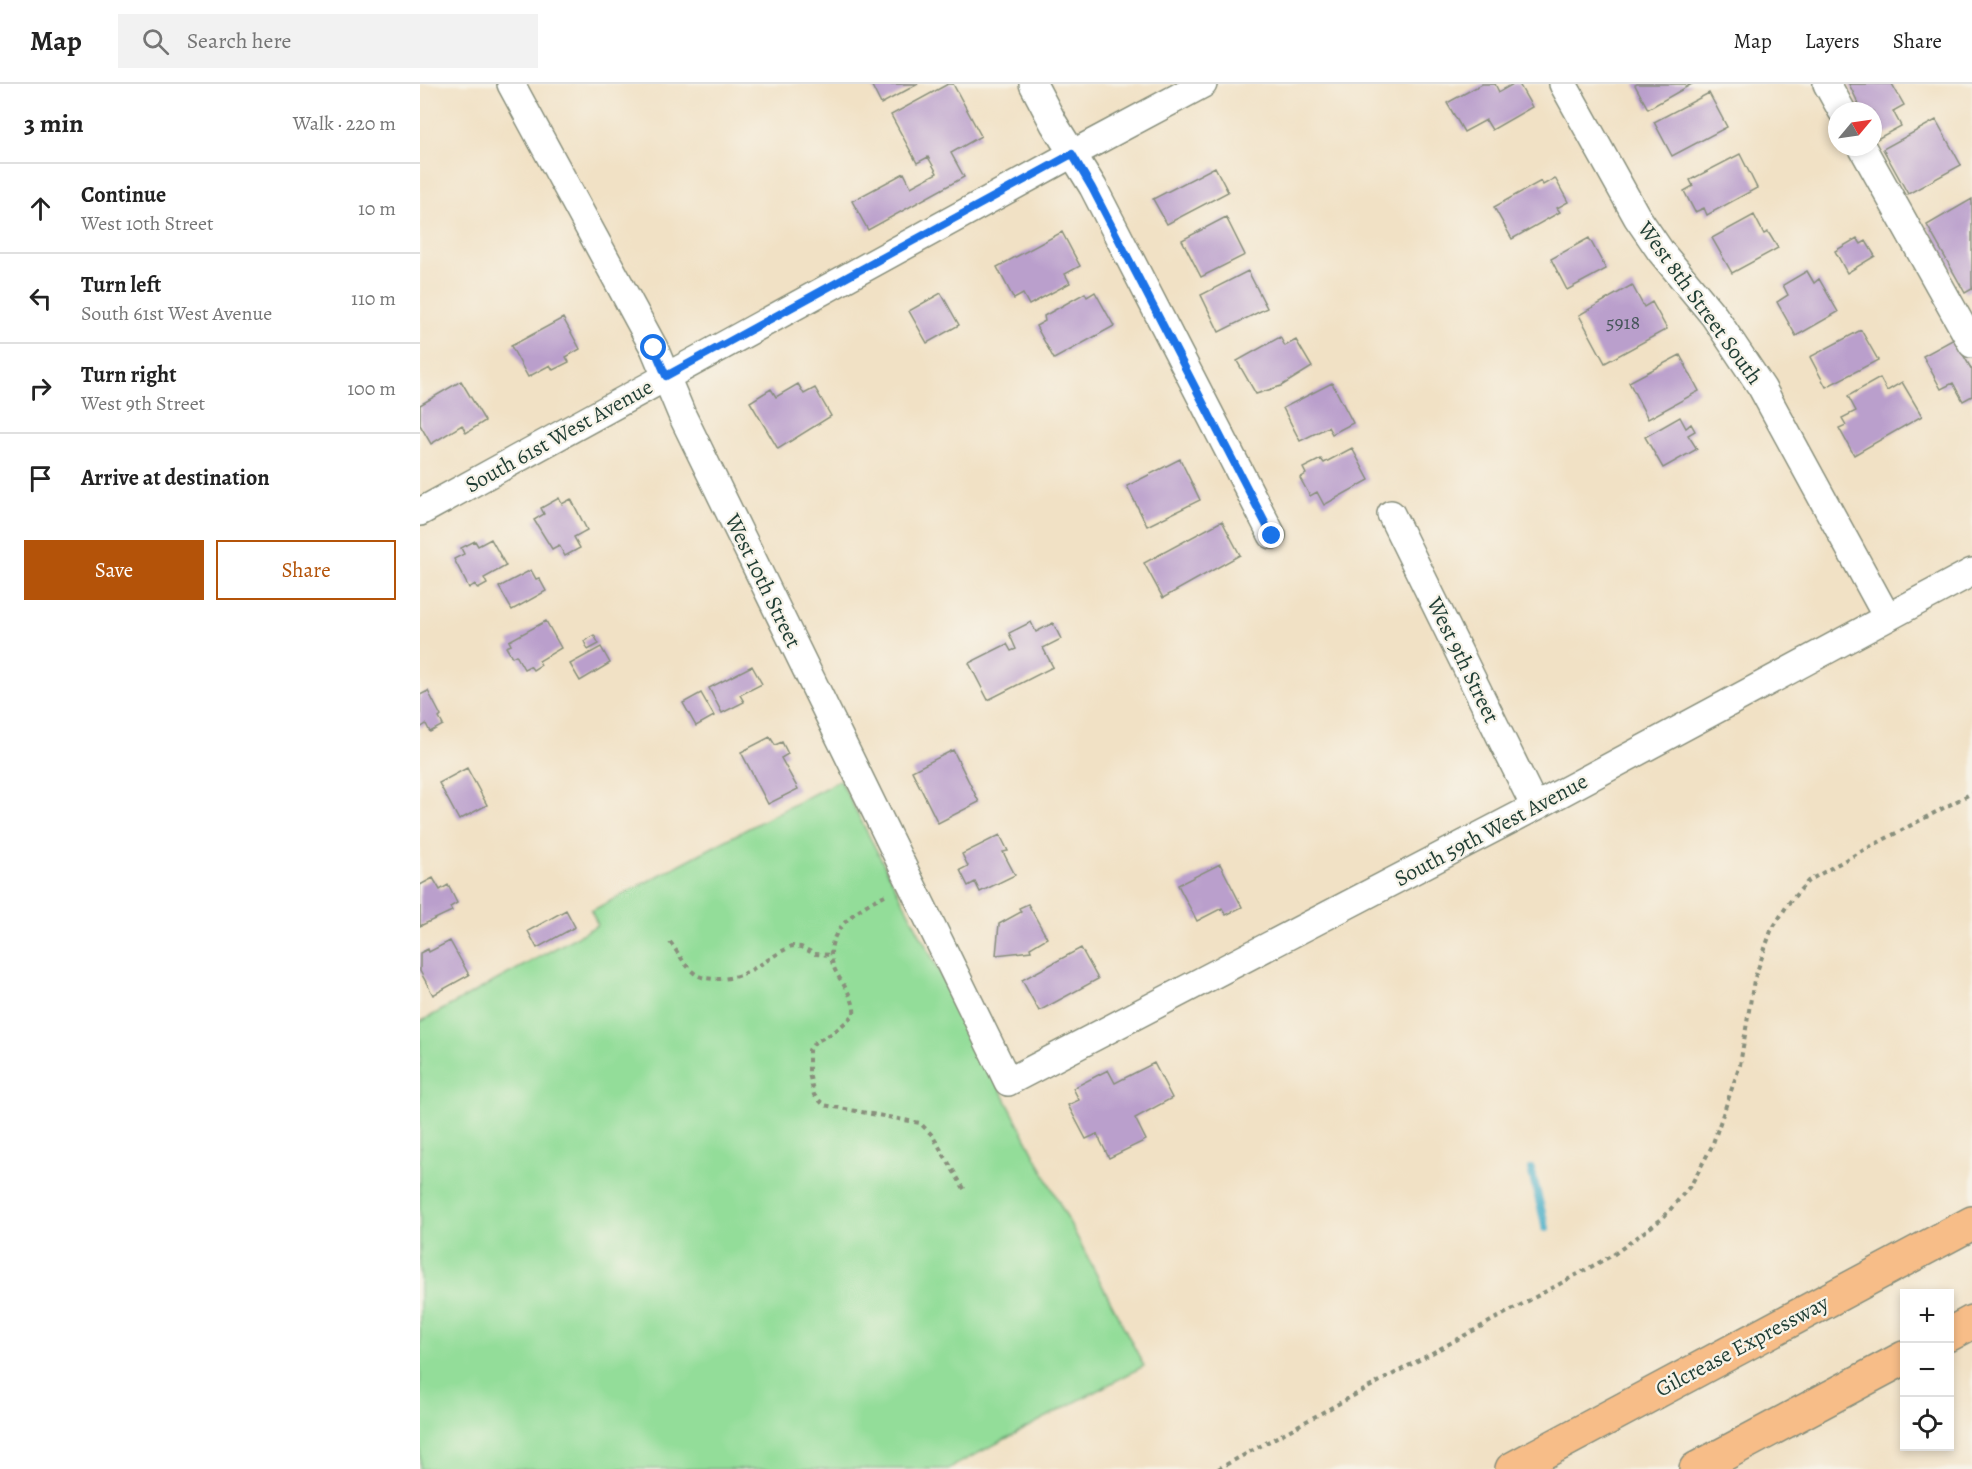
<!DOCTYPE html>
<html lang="en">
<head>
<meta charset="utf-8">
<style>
  :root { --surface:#fff; --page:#f2f2f2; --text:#222; --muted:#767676; --line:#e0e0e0; --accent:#b45309 }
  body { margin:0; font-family:Alegreya,serif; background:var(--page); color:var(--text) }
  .controls { position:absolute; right:18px; bottom:18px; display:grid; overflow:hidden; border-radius:0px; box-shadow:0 3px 9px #0003 }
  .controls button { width:54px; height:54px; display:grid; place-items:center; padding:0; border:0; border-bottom:2px solid var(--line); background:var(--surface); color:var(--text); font:30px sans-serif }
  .compass { position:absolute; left:1408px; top:18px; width:54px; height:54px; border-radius:50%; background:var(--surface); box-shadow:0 3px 9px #0003; rotate:61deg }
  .stop { position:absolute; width:18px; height:18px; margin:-14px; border:4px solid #1a73e8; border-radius:50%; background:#fff }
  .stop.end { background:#1a73e8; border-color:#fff; box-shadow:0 2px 6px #0008 }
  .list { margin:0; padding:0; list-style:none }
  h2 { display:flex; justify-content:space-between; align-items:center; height:78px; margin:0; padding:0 24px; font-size:26px }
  h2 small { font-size:20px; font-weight:400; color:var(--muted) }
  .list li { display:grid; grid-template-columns:39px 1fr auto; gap:18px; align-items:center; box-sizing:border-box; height:90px; padding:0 24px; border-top:2px solid var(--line) }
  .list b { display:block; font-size:22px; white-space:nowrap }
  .list p { margin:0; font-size:20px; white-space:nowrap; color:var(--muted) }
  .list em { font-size:20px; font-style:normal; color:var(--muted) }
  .actions { display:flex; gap:12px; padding:18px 24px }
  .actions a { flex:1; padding:14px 0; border:2px solid var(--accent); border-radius:0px; text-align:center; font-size:21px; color:var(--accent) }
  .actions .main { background:var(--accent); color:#fff }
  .icon { flex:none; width:33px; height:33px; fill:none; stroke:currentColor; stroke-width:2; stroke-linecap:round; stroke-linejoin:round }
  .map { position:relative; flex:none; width:1552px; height:1385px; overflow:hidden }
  header { display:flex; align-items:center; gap:36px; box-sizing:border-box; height:84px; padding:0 30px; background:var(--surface); border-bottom:2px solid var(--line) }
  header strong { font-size:28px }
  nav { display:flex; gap:33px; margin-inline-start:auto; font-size:21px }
  .search { width:420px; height:54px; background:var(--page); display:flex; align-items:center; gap:15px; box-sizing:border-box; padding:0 21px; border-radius:0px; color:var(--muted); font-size:22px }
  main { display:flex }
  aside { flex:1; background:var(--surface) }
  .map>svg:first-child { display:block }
</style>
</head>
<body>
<header>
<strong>Map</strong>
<div class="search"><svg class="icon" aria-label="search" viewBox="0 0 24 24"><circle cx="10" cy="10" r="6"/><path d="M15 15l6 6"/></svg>Search here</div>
<nav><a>Map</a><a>Layers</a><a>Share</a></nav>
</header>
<main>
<aside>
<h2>3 min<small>Walk · 220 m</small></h2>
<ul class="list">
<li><svg class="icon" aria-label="ahead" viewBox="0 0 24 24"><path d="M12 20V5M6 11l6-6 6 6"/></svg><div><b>Continue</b><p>West 10th Street</p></div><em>10 m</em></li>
<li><svg class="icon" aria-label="left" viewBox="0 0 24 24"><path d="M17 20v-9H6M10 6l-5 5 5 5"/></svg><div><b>Turn left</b><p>South 61st West Avenue</p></div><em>110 m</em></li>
<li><svg class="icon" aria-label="right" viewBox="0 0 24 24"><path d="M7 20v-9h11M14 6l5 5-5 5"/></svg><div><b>Turn right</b><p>West 9th Street</p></div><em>100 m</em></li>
<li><svg class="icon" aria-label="arrive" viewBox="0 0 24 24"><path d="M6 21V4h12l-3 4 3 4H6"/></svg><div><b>Arrive at destination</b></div></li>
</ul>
<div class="actions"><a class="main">Save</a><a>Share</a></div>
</aside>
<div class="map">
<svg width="1552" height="1385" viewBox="0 0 1552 1385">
  <rect width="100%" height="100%" fill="#f7f3e8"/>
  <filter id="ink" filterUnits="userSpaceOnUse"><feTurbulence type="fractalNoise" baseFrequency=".0167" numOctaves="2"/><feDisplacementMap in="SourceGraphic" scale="12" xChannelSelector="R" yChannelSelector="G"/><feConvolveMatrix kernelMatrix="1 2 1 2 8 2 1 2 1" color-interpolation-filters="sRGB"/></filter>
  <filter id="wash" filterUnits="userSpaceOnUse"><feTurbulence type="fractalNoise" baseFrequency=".008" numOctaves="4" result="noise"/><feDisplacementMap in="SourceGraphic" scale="24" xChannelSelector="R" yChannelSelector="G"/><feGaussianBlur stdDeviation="1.35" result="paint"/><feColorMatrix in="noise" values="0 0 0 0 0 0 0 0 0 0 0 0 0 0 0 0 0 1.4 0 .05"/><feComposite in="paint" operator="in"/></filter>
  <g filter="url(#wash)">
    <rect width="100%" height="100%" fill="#f1e1c5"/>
    <path fill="#93dd99" stroke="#598d66" stroke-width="1.5" d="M420 696 724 1282 528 1385H0V938L178 841 171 827Z"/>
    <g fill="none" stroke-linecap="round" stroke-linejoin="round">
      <path stroke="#47aec7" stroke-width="8" d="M1111 1085 1126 1144"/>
    </g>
    <g id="blocks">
      <path fill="#ba9fcc" d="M451 0H498L461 20Z
        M528 0H533L561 52 531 69 544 93 448 146 432 117 484 89 491 103 517 89 508 73 497 79 471 31Z
        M1062 0H1075L1079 8 1093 0H1099L1112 23 1072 46 1066 36 1044 48 1027 19Z
        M1217 0H1272L1228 25 1215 1Z
        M1429 0H1472L1484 21 1473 27 1481 42 1457 55 1453 48V27H1442Z
        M1289 9 1307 43 1252 72 1234 38Z
        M1516 36 1541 81 1488 110 1463 65Z
        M1320 70 1337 104 1287 131 1284 124 1275 128 1264 107 1273 102 1270 96Z
        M795 83 808 108 747 140 733 115Z
        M1135 94 1148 118 1137 124 1140 128 1092 155 1074 123 1121 97 1123 101Z
        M1552 115V205L1545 209 1507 141Z
        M1334 131 1344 150 1348 148 1358 164 1312 189 1292 154Z
        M806 133 825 171 781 193 762 156Z
        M642 148 660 182 645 190 650 199 609 221 603 210 594 215 577 183Z
        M1169 154 1186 185 1147 206 1131 175Z
        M1437 154 1441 160 1446 157 1455 172 1427 189 1415 167Z
        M828 187 847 224 799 248 781 211Z
        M1387 187 1394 199 1399 195 1418 228 1376 252 1357 218 1368 211 1363 201Z
        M1212 201 1224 223 1232 218 1247 245 1185 279 1159 231Z
        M675 208 694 242 634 275 616 242 625 237 624 232 665 209 667 213Z
        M521 209 539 241 507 259 489 227Z
        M143 234 160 265 146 273 149 278 133 286 130 281 108 293 91 262Z
        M1441 246 1458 276 1406 303 1390 273Z
        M860 253 865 262 876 256 892 283 861 302 836 310 817 277Z
        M1534 255 1552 286V312L1543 317 1533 299 1521 305 1503 272Z
        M1260 271 1279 307 1228 335 1209 298Z
        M1460 294 1467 307 1482 298 1502 332 1434 371 1419 344 1426 341 1422 334 1436 327 1428 312Z
        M41 297 65 337 46 349 42 341 11 360 0 341V321Z
        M912 299 933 339 912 350 908 343 880 357 863 324Z
        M378 300 384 310 395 304 411 332 358 365 330 318 351 305 356 313Z
        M1260 333 1266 344 1271 340 1275 347 1268 351 1277 365 1243 384 1225 353Z
        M932 364 949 396 904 421 897 408 890 412 880 394 886 390 883 384 901 375 904 379Z
        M760 375 780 416 727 442 707 402Z
        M139 414 142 420 151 415 167 446 154 453 160 464 145 472 139 461 132 465 114 436 124 430 121 424Z
        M802 437 820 471 743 514 724 479Z
        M71 455 86 482 64 494 67 500 58 505 55 500 49 504 34 475 44 470 41 464 55 457 58 462Z
        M111 486 116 495 119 494 126 507 92 526 79 503Z
        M126 537 141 564 119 577 121 581 113 586 110 582 104 585 96 571 92 573 86 563 91 561 89 557Z
        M611 538 616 548 633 539 641 555 623 564 633 583 568 616 549 579 587 560 591 567 596 565 589 549Z
        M174 551 179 560 168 566 164 557Z
        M181 563 190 579 160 597 150 580Z
        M332 582 342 600 320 611 324 618 302 629 289 604Z
        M8 607 21 632 19 634 23 641 10 648 6 640 0 644V611Z
        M281 609 294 632 276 642 263 619Z
        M350 653 355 661 362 658 368 670 361 674 378 705 348 720 321 668Z
        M533 666 559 718 518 739 492 687Z
        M47 684 67 721 39 736 19 699Z
        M580 751 588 767 583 768 595 791 560 808 555 798 548 802 540 786 548 782 542 770Z
        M800 780 822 823 806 831 802 824 777 837 758 801Z
        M13 794 20 806 28 801 37 819 30 823 32 827 0 842V801Z
        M608 820 627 854 610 864 611 867 576 871 579 840 601 828 599 824Z
        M146 826 155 843 117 864 108 847Z
        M30 857 49 891 13 911 0 887V869L8 865 9 868Z
        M661 864 678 895 619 927 602 896Z
        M734 979 752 1014 715 1034 726 1056 689 1074 677 1050 666 1055 648 1021 659 1016 653 1004 688 986 695 999Z"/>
    </g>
  </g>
  <g filter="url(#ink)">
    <use href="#blocks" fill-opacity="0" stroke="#888f7c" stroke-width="1.5"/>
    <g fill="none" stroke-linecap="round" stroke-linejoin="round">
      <defs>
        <path id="minor" d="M91 0 234 264 262 331 588 998 1115 723 1552 488
          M613 0 634 40 673 103 852 451
          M1143 0 1217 133 1241 168 1294 232 1342 304 1467 533
          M1407 0 1422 27
          M1442 63 1552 260
          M0 428 652 70 783 0
          M971 430 1115 723"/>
        <path id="highway" d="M1530 1250 1552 1238
          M1092 1385 1552 1139
          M1276 1385 1484 1274"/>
      </defs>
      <use href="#minor" stroke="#888f7c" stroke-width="30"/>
      <use href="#highway" stroke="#888f7c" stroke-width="36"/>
      <path stroke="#888f7c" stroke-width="4" stroke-dasharray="4.5 4.5" stroke-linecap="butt" d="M465 811C437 824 397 851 416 888 423 901 436 916 434 931L413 949 395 958 389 966V989L394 1011 404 1021 500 1039 512 1051 546 1108
        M250 858C258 868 263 879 273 888 279 894 286 894 295 895 327 896 344 875 372 862L381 863 395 870 411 871
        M798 1385 1193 1171 1243 1134 1271 1101 1292 1062 1320 981 1334 896 1351 847 1368 820 1388 797 1427 775 1552 709"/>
      <use href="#minor" stroke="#fff" stroke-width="27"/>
      <use href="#highway" stroke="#f7bd88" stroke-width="33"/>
    </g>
  </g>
  <g fill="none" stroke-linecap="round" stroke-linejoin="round" filter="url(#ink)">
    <path stroke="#1a73e8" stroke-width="8" d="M234 264 246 292 652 70 672 104 852 452"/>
  </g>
  <g text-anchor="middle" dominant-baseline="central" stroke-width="4.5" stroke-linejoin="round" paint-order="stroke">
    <g font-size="20" fill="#46565a">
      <text x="1203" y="238">5918</text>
    </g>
    <g font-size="22" fill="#1f3d34" stroke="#f7f3e8">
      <text transform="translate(1280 219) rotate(54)">West 8th Street South</text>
      <text transform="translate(139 352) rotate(-29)">South 61st West Avenue</text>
      <text transform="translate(343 497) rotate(64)">West 10th Street</text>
      <text transform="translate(1043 576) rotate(64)">West 9th Street</text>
      <text transform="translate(1071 746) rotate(-28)">South 59th West Avenue</text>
      <text transform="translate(1322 1262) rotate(-28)">Gilcrease Expressway</text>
    </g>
  </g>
</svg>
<div class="controls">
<button>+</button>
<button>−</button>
<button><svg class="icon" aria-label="locate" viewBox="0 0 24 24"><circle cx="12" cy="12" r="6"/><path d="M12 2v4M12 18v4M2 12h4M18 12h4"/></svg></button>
</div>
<svg class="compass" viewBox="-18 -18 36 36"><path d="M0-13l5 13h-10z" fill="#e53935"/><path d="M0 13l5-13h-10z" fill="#767676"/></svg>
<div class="stop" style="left:234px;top:264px"></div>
<div class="stop end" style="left:852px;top:452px"></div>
</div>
</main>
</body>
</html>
